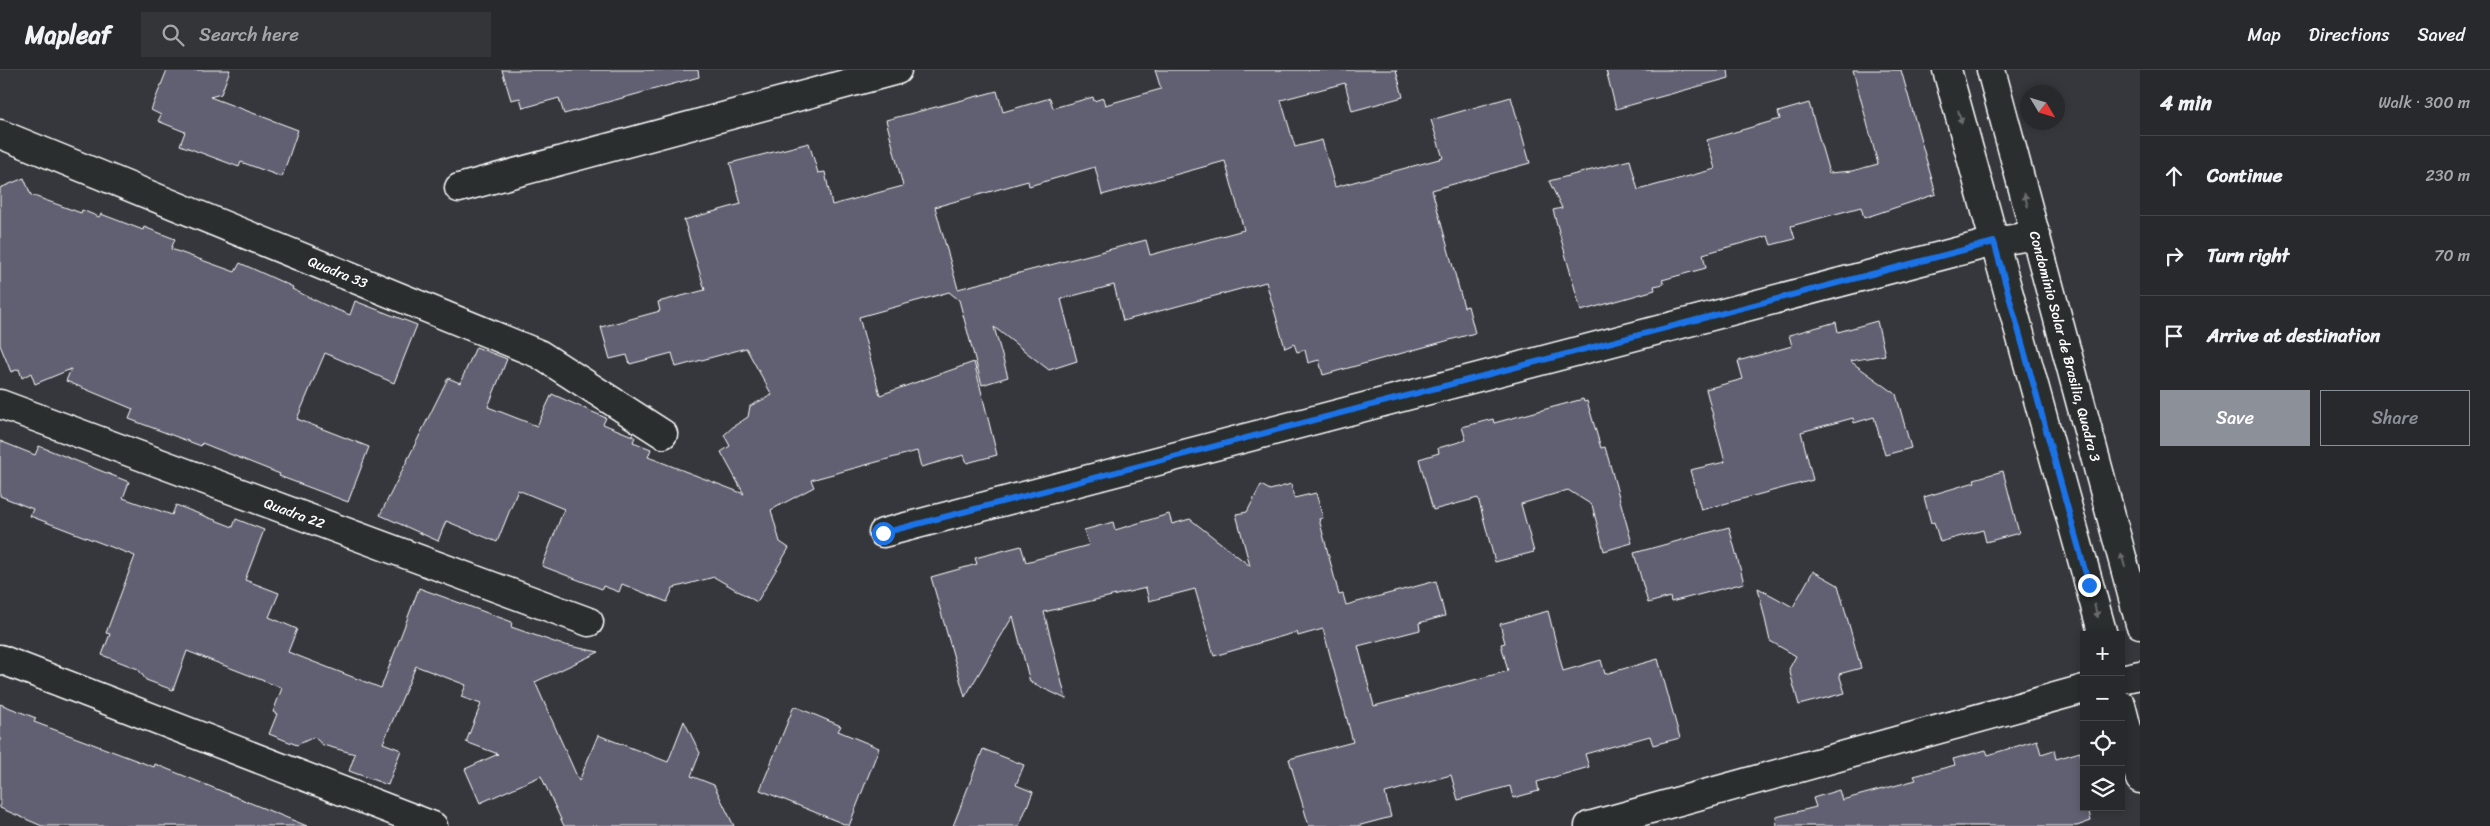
<!DOCTYPE html>
<html lang="en">
<head>
<meta charset="utf-8">
<style>
  :root { --surface:#28292d; --page:#343539; --text:#f1f3f6; --muted:#a5a6aa; --line:#444549; --accent:#8c9099 }
  body { margin:0; font-family:Sriracha,sans-serif; background:var(--page); color:var(--text) }
  .controls { position:absolute; right:15px; bottom:15px; display:grid; overflow:hidden; border-radius:0px; box-shadow:0 2px 8px #0003 }
  .controls button { width:45px; height:45px; display:grid; place-items:center; padding:0; border:0; border-bottom:1px solid var(--line); background:var(--surface); color:var(--text); font:25px sans-serif }
  .compass { position:absolute; left:2020px; top:15px; width:45px; height:45px; border-radius:50%; background:var(--surface); box-shadow:0 2px 8px #0003; rotate:128deg }
  .stop { position:absolute; width:15px; height:15px; margin:-11px; border:4px solid #1a73e8; border-radius:50%; background:#fff }
  .stop.end { background:#1a73e8; border-color:#fff; box-shadow:0 1px 5px #0008 }
  .list { margin:0; padding:0; list-style:none }
  h2 { display:flex; justify-content:space-between; align-items:center; height:65px; margin:0; padding:0 20px; font-size:21px }
  h2 small { font-size:16px; font-weight:400; color:var(--muted) }
  .list li { display:grid; grid-template-columns:32px 1fr auto; gap:15px; align-items:center; box-sizing:border-box; height:80px; padding:0 20px; border-top:1px solid var(--line) }
  .list b { display:block; font-size:19px; white-space:nowrap }
  .list em { font-size:16px; font-style:normal; color:var(--muted) }
  .actions { display:flex; gap:10px; padding:15px 20px }
  .actions a { flex:1; padding:11px 0; border:1px solid var(--accent); border-radius:0px; text-align:center; font-size:18px; color:var(--accent) }
  .actions .main { background:var(--accent); color:#fff }
  .icon { flex:none; width:28px; height:28px; fill:none; stroke:currentColor; stroke-width:2; stroke-linecap:round; stroke-linejoin:round }
  .map { position:relative; flex:none; width:2140px; height:756px; overflow:hidden }
  header { display:flex; align-items:center; gap:30px; box-sizing:border-box; height:70px; padding:0 25px; background:var(--surface); border-bottom:1px solid var(--line) }
  header strong { font-size:24px }
  nav { display:flex; gap:28px; margin-inline-start:auto; font-size:18px }
  .search { width:350px; height:45px; background:var(--page); display:flex; align-items:center; gap:12px; box-sizing:border-box; padding:0 18px; border-radius:0px; color:var(--muted); font-size:19px }
  main { display:flex }
  aside { flex:1; background:var(--surface) }
  .map>svg:first-child { display:block }
</style>
</head>
<body>
<header>
<strong>Mapleaf</strong>
<div class="search"><svg class="icon" aria-label="search" viewBox="0 0 24 24"><circle cx="10" cy="10" r="6"/><path d="M15 15l6 6"/></svg>Search here</div>
<nav><a>Map</a><a>Directions</a><a>Saved</a></nav>
</header>
<main>
<div class="map">
<svg width="2140" height="756" viewBox="0 0 2140 756">
  <rect width="100%" height="100%" fill="#35373c"/>
  <filter id="ink" filterUnits="userSpaceOnUse"><feTurbulence type="fractalNoise" baseFrequency=".02" numOctaves="2"/><feDisplacementMap in="SourceGraphic" scale="10" xChannelSelector="R" yChannelSelector="G"/><feConvolveMatrix kernelMatrix="1 2 1 2 8 2 1 2 1" color-interpolation-filters="sRGB"/></filter>
  <g filter="url(#ink)">
    <path fill="#606072" stroke="#fff" fill-rule="evenodd" d="M167 0H230L221 24 210 27 298 60 282 107 241 92 239 97 180 75 185 62 158 51 161 45 151 40Z
      M502 0H698L699 7 564 44 559 28 523 38 520 28 511 30Z
      M1155 0H1396L1403 27 1352 41 1345 13 1281 30 1295 77 1322 70 1335 117 1443 88 1431 50 1511 27 1530 93 1432 120 1464 237 1468 236 1475 263 1323 305 1319 290 1308 293 1305 280 1297 282 1294 274 1285 278 1266 212 1123 251 1114 215 1061 229 1077 291 1049 300 994 257 1008 307 982 315 959 230 949 222 859 247 880 325 974 292 997 385 967 393 964 385 921 397 917 381 811 410 814 417 771 440 780 472 789 478 757 532 714 507 673 518 667 532 622 514 619 522 603 516 602 519 542 496 564 439 518 420 497 472 446 451 438 471 380 445 448 308 460 313 476 277 507 289 488 337 537 356 552 324 606 348 603 354 635 367 633 372 651 379 648 387 744 424 721 382 730 376 724 365 734 356 748 347 750 336 772 325 746 278 676 297 672 283 630 294 627 285 610 289 601 257 660 241 658 232 705 220 684 150 741 134 730 93 809 73 818 103 825 102 832 135 903 116 886 50 997 21 1003 42 1050 28 1053 38 1093 27 1094 31 1103 28 1105 35 1161 19ZM1225 91 1244 160 1150 185 1146 170 958 219 935 137 1028 111 1029 116 1095 97 1102 125Z
      M1606 0H1728L1729 8 1616 39Z
      M1853 0H1901L1936 124 1864 148 1861 137 1791 156 1795 169 1771 175 1768 166 1703 184 1706 198 1662 210 1664 214 1654 216 1655 220 1581 241 1553 140 1562 138 1549 111 1630 90 1638 120 1715 99 1707 70 1780 49 1778 42 1809 33 1829 103 1852 101 1878 94Z
      M24 108 31 125 81 143 82 140 99 147 101 144 143 160 144 157 175 169 171 179 235 202 240 193 293 217 292 219 325 235 350 245 355 231 417 255 394 313 325 283 297 349 369 377 348 432 279 406 280 404 202 373 201 376 129 349 133 339 66 311 71 299 35 314 31 303 22 308 19 299 11 302 0 275V118Z
      M1877 251 1885 285 1850 291 1896 324 1911 378 1885 385 1874 347 1854 353 1853 348 1801 362 1813 410 1701 440 1690 400 1725 392 1706 319 1743 309 1738 291 1792 276 1789 265 1836 252 1838 262Z
      M1583 329 1584 332 1587 331 1601 378 1605 377 1632 473 1604 481 1592 435 1568 420 1521 434 1534 482 1495 492 1478 428 1433 440 1419 389 1439 383 1438 378 1466 370 1462 357 1493 349 1494 353Z
      M0 371 35 385 39 376 129 412 123 428 172 445 176 435 233 457 236 449 264 460 245 510 279 523 269 547 297 559 288 582 381 618 419 518 512 552 511 557 560 574 599 582 535 612 579 711 598 665 668 692 684 651 700 683 691 706 714 715 734 756H564L541 706 480 733 465 699 498 684 466 672 481 634 461 627 466 615 416 596 383 673 401 680 388 715 349 701 355 684 323 675 314 667 297 675 269 664 277 644 273 642 282 618 187 581 173 620 146 610 138 599 102 585 110 564 106 563 135 486 30 446 33 439 0 426Z
      M2003 401 2019 463 1986 472 1983 460 1940 472 1934 452 1931 453 1924 427 1975 412 1974 409Z
      M1291 414 1294 428 1316 423 1323 448 1319 449 1339 525 1343 524 1346 535 1436 511 1445 546 1419 553 1420 560 1358 576 1374 636 1508 601 1501 574 1505 573 1500 554 1548 541 1563 601 1601 590 1605 604 1658 589 1680 668 1653 675 1650 666 1585 684 1589 697 1537 712 1539 721 1513 728 1510 716 1458 730 1451 705 1385 723 1391 747 1357 756H1309L1289 689 1353 672 1323 559 1298 566 1297 562 1214 586 1195 519 1149 531 1146 518 1044 542 1066 629 1030 612 1013 546 965 627 931 507 977 494 975 488 1021 476 1026 492 1089 475 1084 460 1113 452 1115 460 1169 444 1172 454 1190 449 1250 496 1236 444 1247 442 1261 415 1270 420Z
      M1729 457 1744 513 1671 532 1670 527 1648 533 1634 483Z
      M1813 501 1838 515 1861 598 1839 604 1845 623 1799 635 1789 599 1796 586 1770 571 1758 518 1793 537Z
      M0 634 36 648 34 652 154 697 155 694 307 756H42L0 738Z
      M794 636 841 656 838 661 879 678 849 756 760 720Z
      M2037 670 2041 684 2054 680 2056 689 2080 682 2084 696V737H2088L2091 751 2077 756H1777L1776 747 1816 737 1813 728 1839 720 1842 730 1916 710 1914 706 1955 695 1953 689 1986 680 1988 685Z
      M983 679 1024 695 1016 715 1033 722 1019 756H953Z"/>
    <g fill="none" stroke-linecap="round" stroke-linejoin="round">
      <defs>
        <g id="street">
          <path id="s1" d="M0 64 539 284 663 364"/>
          <path d="M459 118 897 0"/>
          <path id="s2" d="M0 334 589 552"/>
          <path d="M883 463 1994 172 2036 165"/>
          <path d="M0 589 433 756"/>
          <path d="M2121 609 2140 605"/>
          <path d="M1589 756 2084 619"/>
        </g>
        <g id="secondary">
          <path d="M1947 0 2103 565"/>
          <path id="s3" d="M1991 0 2140 554"/>
          <path d="M2121 635 2140 709"/>
        </g>
      </defs>
      <use href="#street" stroke="#fff" stroke-width="31"/>
      <use href="#secondary" stroke="#fff" stroke-width="31"/>
      <use href="#street" stroke="#2a2d2e" stroke-width="28"/>
      <use href="#secondary" stroke="#2a2d2e" stroke-width="28"/>
    </g>
    <defs><path id="oneway-solid" d="M-6-.8H1V-3.2L6.5 0L1 3.2V.8H-6Z" transform="scale(1.25)"/></defs>
    <g fill="#6a6c6d">
      <use href="#oneway-solid" transform="translate(1960 47) rotate(75)"/>
      <use href="#oneway-solid" transform="translate(2026 130) rotate(-105)"/>
      <use href="#oneway-solid" transform="translate(2123 490) rotate(-105)"/>
      <use href="#oneway-solid" transform="translate(2096 541) rotate(74)"/>
    </g>
  </g>
  <g fill="none" stroke-linecap="round" stroke-linejoin="round" filter="url(#ink)">
    <path stroke="#1a73e8" stroke-width="6" d="M883 463 1994 172 2089 515"/>
  </g>
  <g text-anchor="middle" dominant-baseline="central" stroke-width="4" stroke-linejoin="round" paint-order="stroke">
    <g font-size="14" fill="#fff" stroke="#2a2d2e">
      <text stroke="none"><textPath href="#s1" startOffset="365">Quadra 33</textPath></text>
      <text stroke="none"><textPath href="#s3" startOffset="286">Condomínio Solar de Brasilia, Quadra 3</textPath></text>
      <text stroke="none"><textPath href="#s2" startOffset="314">Quadra 22</textPath></text>
    </g>
  </g>
</svg>
<div class="controls">
<button>+</button>
<button>−</button>
<button><svg class="icon" aria-label="locate" viewBox="0 0 24 24"><circle cx="12" cy="12" r="6"/><path d="M12 2v4M12 18v4M2 12h4M18 12h4"/></svg></button>
<button><svg class="icon" aria-label="layers" viewBox="0 0 24 24"><path d="M12 4l9 5-9 5-9-5zM3 14l9 5 9-5"/></svg></button>
</div>
<svg class="compass" viewBox="-18 -18 36 36"><path d="M0-13l5 13h-10z" fill="#e53935"/><path d="M0 13l5-13h-10z" fill="#a5a6aa"/></svg>
<div class="stop" style="left:883px;top:463px"></div>
<div class="stop end" style="left:2089px;top:515px"></div>
</div>
<aside>
<h2>4 min<small>Walk · 300 m</small></h2>
<ul class="list">
<li><svg class="icon" aria-label="ahead" viewBox="0 0 24 24"><path d="M12 20V5M6 11l6-6 6 6"/></svg><div><b>Continue</b></div><em>230 m</em></li>
<li><svg class="icon" aria-label="right" viewBox="0 0 24 24"><path d="M7 20v-9h11M14 6l5 5-5 5"/></svg><div><b>Turn right</b></div><em>70 m</em></li>
<li><svg class="icon" aria-label="arrive" viewBox="0 0 24 24"><path d="M6 21V4h12l-3 4 3 4H6"/></svg><div><b>Arrive at destination</b></div></li>
</ul>
<div class="actions"><a class="main">Save</a><a>Share</a></div>
</aside>
</main>
</body>
</html>
